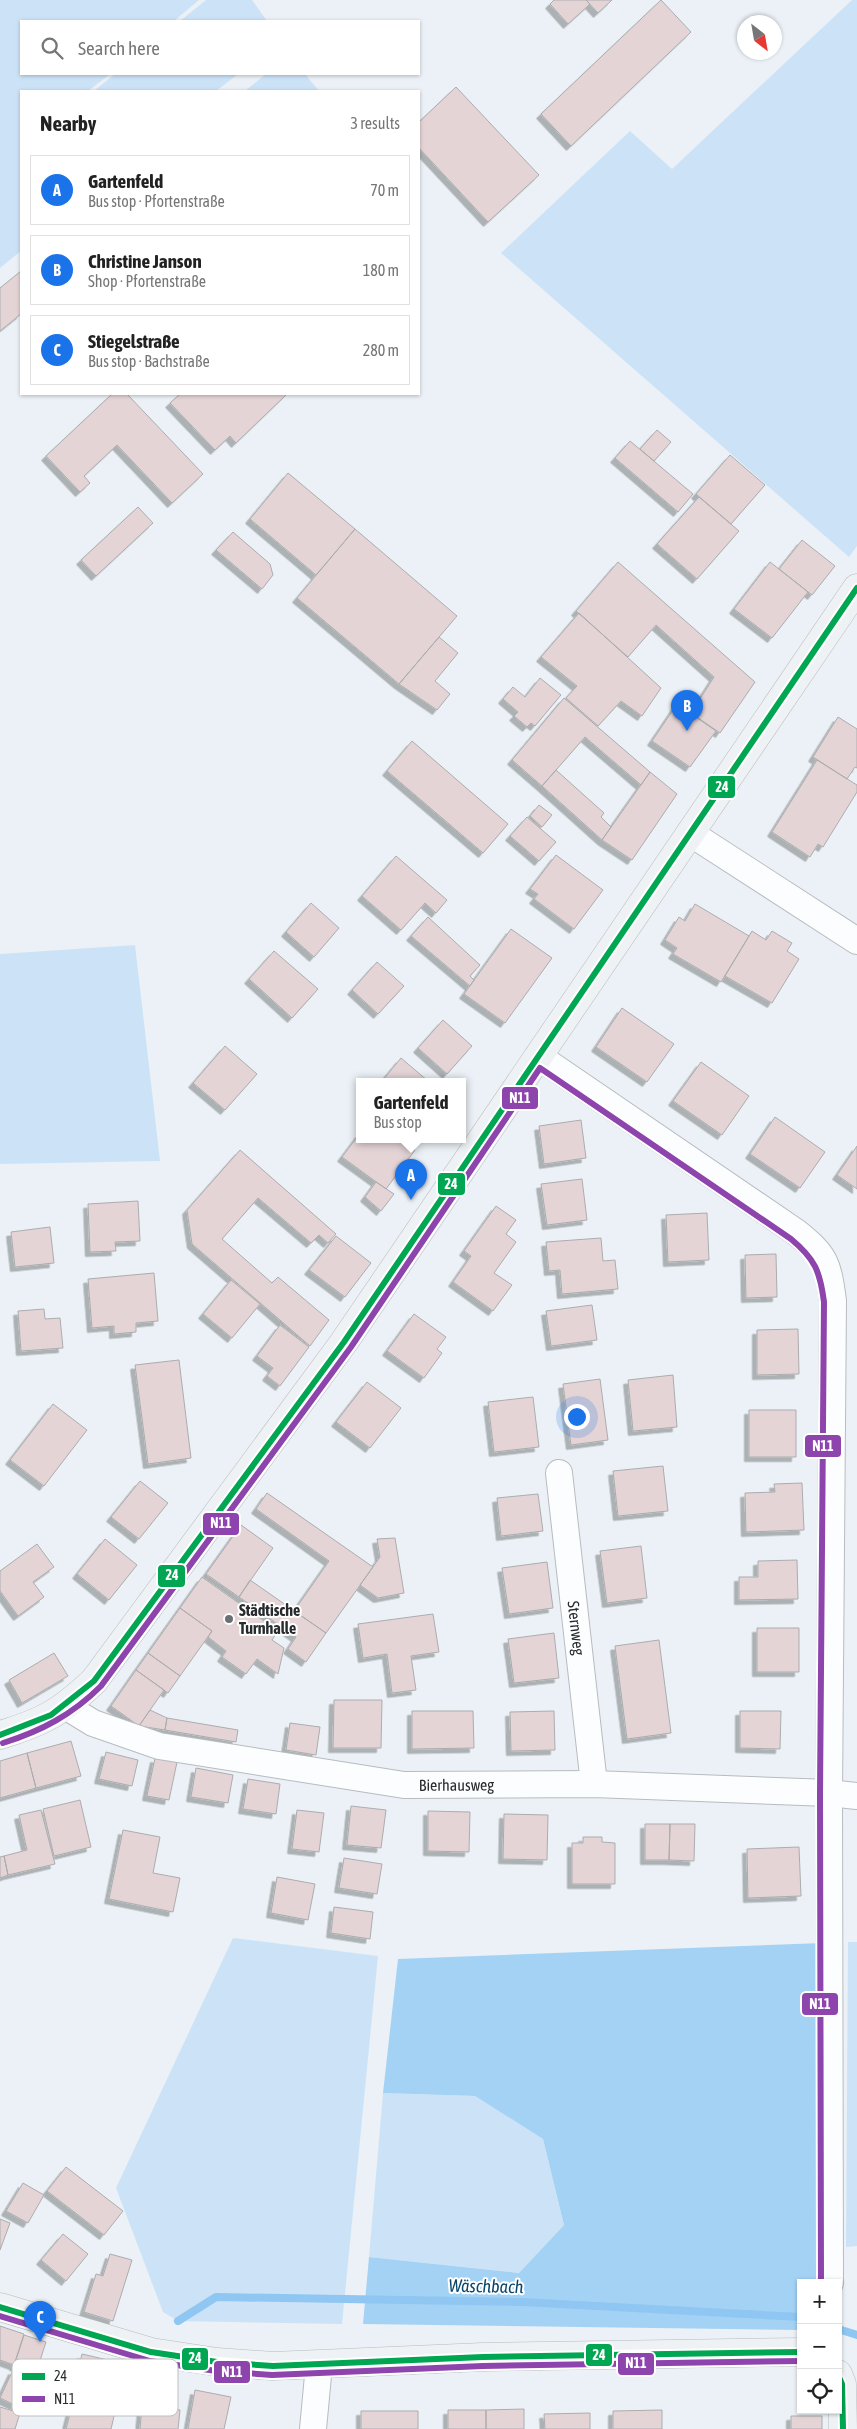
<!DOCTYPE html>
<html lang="en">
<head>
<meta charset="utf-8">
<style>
  :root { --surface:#fff; --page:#f2f2f2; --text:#222; --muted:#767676; --line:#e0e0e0; --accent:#1a73e8 }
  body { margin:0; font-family:"Asap Condensed",sans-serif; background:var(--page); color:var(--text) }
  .controls { position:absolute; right:15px; bottom:15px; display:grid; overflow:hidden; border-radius:0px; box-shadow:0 1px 4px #0004 }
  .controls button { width:45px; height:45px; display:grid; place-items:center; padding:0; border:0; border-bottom:1px solid var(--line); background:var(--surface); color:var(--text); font:25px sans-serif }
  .compass { position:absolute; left:737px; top:15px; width:45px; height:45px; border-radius:50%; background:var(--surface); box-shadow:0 1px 4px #0004; rotate:149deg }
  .you { position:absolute; left:576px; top:1416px; width:18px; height:18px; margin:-12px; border:4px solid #fff; border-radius:50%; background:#1a73e8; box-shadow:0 0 0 8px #1a73e833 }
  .badge { display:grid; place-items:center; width:32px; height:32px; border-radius:50%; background:var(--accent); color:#fff; font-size:16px; font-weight:700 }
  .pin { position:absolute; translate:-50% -41px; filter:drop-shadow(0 1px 2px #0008) }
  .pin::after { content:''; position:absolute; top:26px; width:18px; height:15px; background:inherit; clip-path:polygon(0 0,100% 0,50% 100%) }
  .popup { position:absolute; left:356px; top:1078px; width:110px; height:65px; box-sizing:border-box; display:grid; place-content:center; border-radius:0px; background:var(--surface); filter:drop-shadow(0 1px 4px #0005); font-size:16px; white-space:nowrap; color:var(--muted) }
  .popup b { font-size:19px; color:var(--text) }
  .popup::after { content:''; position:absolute; left:50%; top:100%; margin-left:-10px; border:10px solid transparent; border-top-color:var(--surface) }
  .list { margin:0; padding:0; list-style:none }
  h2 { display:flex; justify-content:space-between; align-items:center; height:65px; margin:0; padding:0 20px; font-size:21px }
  h2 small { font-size:16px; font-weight:400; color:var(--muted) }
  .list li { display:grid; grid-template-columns:32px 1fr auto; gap:15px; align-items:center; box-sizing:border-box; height:70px; margin:0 10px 10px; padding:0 10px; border:1px solid var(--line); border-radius:0px }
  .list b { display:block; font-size:19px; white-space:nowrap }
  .list p { margin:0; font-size:16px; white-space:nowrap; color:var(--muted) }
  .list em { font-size:16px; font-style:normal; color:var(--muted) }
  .icon { flex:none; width:28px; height:28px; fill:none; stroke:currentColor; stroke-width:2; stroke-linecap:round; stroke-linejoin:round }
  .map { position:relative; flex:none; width:857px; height:2429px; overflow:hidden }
  .search { position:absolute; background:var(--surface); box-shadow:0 1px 4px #0004; left:20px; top:20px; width:400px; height:55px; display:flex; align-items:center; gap:12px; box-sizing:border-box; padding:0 18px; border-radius:0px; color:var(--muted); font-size:19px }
  .panel { position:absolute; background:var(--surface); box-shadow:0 1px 4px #0004; left:20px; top:90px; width:400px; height:305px; border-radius:0px }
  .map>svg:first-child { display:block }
</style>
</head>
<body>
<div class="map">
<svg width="857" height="2429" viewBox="0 0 857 2429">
  <defs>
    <filter id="shadow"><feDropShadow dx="-4.5" dy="4.5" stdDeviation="0" flood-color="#0004"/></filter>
  </defs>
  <rect width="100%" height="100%" fill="#ebf1f6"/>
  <path fill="#cce3f7" d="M0 0H199L174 21H21V74H110L88 91H21V251L0 268Z
    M206 0H252L267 21H180Z
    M852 0H857V546L849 557 501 253 630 131 672 169Z
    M115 74H238L216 91H94Z
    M266 74H305L319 91H245Z
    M135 945 160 1161 0 1164V954Z
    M233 1938 378 1956 342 2324 178 2321 163 2312 116 2188Z
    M848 1942H857V2246L846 2247Z
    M383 2093 475 2096 543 2139 564 2225 519 2273 369 2257Z"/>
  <path fill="#a4d2f5" d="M822 1943 819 2283H801V2330L363 2324 369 2257 519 2273 564 2225 543 2139 475 2096 383 2093 398 1959Z"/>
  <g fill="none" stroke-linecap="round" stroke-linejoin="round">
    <path stroke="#8fc7f2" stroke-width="8" d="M178 2321 216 2297 522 2302 801 2317
      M838 2329 857 2335"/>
  </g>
  <path fill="#e4d4d6" stroke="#acacae" filter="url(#shadow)" d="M554 0H586L590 4 568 24 550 4Z
    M586 0H612L598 13Z
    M661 0 691 32 571 146 541 114Z
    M456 87 539 175 488 222 419 148V122Z
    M21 271V314L0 331V288Z
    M112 394H127L203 474 172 503 117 445 84 476 90 483 80 492 46 456Z
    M180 394H287L236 443 230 436 215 450 170 403Z
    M657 430 671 442 654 461 640 449Z
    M630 441 693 494 678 512 615 458Z
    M730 455 765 485 731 524 696 494Z
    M288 473 355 529 316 575 250 519Z
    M699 497 739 531 697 579 657 544Z
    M138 507 153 523 96 576 81 560Z
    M355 529 457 616 399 684 297 598Z
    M233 532 270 564 273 575 262 589 216 550Z
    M802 540 835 566 812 595 779 569Z
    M618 562 755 682 720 733 691 713 714 677 656 625 628 657 576 611Z
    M770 562 808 592 772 638 734 609Z
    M579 613 661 688 642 716 621 701 598 726 566 698 577 686 541 657Z
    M439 637 458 653 435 681 450 694 437 710 399 684Z
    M540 678 561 695 535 726 531 723 527 727 514 716 518 712 503 699 513 687 525 697Z
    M564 698 650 772 641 785 585 737 542 786 512 760Z
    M677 704 716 731 690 767 652 741Z
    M838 717 857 729V768L855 767 847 779 813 757Z
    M412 741 508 824 483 853 387 771Z
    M817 760 857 785V792L823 847 818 844 810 857 772 832Z
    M556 770 604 813 601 817 611 827 602 840 542 786Z
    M650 772 677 794 632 860 602 840Z
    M539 805 552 815 542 827 530 816Z
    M527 817 556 842 539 861 510 836Z
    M556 855 603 890 574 929 534 899 538 894 530 889Z
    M396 856 447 900 436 913 425 903 401 930 362 896Z
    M311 903 339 928 314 957 286 932Z
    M695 904 749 936 721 982 673 954 677 948 665 940 679 917 685 921Z
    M428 917 480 965 470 976 474 980 470 986 411 936Z
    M511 929 552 958 505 1023 464 994Z
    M752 931 766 940 772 931 792 943 787 951 799 959 772 1003 725 976Z
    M274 951 318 989 292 1018 249 979Z
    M377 962 404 986 378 1014 352 990Z
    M622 1008 674 1044 647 1082 596 1047Z
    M443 1020 472 1046 447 1074 418 1048Z
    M225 1046 257 1074 225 1110 193 1083Z
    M401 1058 428 1081H382Z
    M701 1062 749 1096 722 1135 673 1101Z
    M775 1117 825 1152 800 1188 750 1154Z
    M581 1120 586 1158 544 1164 539 1126Z
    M360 1133V1139H400L415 1150 386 1189 342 1157Z
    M857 1146V1189L837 1175Z
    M240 1150 336 1234 328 1243 319 1235 311 1243 258 1198 222 1239 272 1283 278 1277 329 1320 310 1346 192 1244 187 1210Z
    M582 1179 587 1220 547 1225 541 1184Z
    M376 1182 394 1194 381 1211 365 1197Z
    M138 1201 140 1241 115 1242 116 1251 90 1252 88 1204Z
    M496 1206 516 1220 506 1234 516 1242 494 1273 512 1285 493 1311 453 1282 471 1256 464 1251Z
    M707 1213 709 1260 668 1262 666 1215Z
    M50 1227 54 1263 15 1267 11 1232Z
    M336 1236 371 1263 345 1297 309 1270Z
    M601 1238 603 1261 615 1260 618 1289 562 1294 560 1270 549 1271 546 1242Z
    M776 1254 777 1297 746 1298 745 1255Z
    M154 1273 158 1321 136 1323V1332L114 1334V1326L92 1328 88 1279Z
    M231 1280 260 1304 232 1338 203 1314Z
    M592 1305 597 1340 551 1346 546 1311Z
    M44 1309 45 1319 60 1318 63 1348 21 1351 18 1311Z
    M414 1314 446 1337 437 1349 442 1353 424 1378 387 1351Z
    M280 1325 309 1347 280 1386 267 1376 273 1368 257 1356Z
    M798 1329 799 1374 757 1375V1330Z
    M179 1360 191 1458 148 1464 135 1365Z
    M673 1375 677 1427 633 1431 628 1380Z
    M600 1379 608 1440 571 1445 563 1384Z
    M367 1382 401 1408 370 1448 336 1422Z
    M533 1397 539 1447 494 1452 488 1402Z
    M53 1404 87 1430 44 1486 10 1460Z
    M749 1410H796V1457H749Z
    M663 1466 668 1511 618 1516 613 1471Z
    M140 1481 168 1503 139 1539 111 1517Z
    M802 1483 804 1530 746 1532 745 1493 775 1492 774 1484Z
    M267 1493 373 1567 326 1633 294 1611 329 1561 256 1509Z
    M538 1494 543 1531 501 1536 497 1498Z
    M241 1525 273 1548 239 1597 206 1574Z
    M395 1538 404 1593 378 1598 360 1585 380 1557 377 1539Z
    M105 1539 137 1565 109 1600 77 1574Z
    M37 1544 54 1567 33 1582 44 1597 18 1616 0 1591V1571Z
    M641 1546 647 1598 607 1603 600 1551Z
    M797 1560 798 1599 739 1600V1577H758V1561Z
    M547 1562 553 1608 509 1614 502 1568Z
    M202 1577 278 1631 272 1640 284 1648 278 1674 257 1659 246 1674 222 1657 226 1651 208 1637 212 1631 180 1608Z
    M250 1580 326 1633 306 1662 288 1649 296 1637 239 1597Z
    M180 1608 212 1631 180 1676 148 1653Z
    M433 1614 439 1652 411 1656 416 1690 392 1693 387 1654 363 1658 358 1624Z
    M757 1628H799V1672H757Z
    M554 1633 559 1678 514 1683 508 1639Z
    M659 1640 671 1733 627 1739 615 1646Z
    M54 1653 68 1676 22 1703 9 1680Z
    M148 1653 180 1676 168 1693 136 1670Z
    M136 1670 164 1690 139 1726 111 1706Z
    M334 1700H382L381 1748H333Z
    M150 1710 167 1718 165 1730 139 1726Z
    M412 1711H473L474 1748 412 1749Z
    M554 1711 555 1750 511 1751 510 1712Z
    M740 1711H781L780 1749 740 1748Z
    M167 1718 238 1730 236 1742 165 1730Z
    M290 1723 320 1727 316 1755 286 1750Z
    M71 1741 81 1776 36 1788 27 1753Z
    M106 1752 138 1760 132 1786 99 1779Z
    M27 1753 36 1788 0 1798V1761Z
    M155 1758 177 1762 169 1800 147 1796Z
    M196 1768 233 1775 228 1803 191 1797Z
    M248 1779 280 1784 276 1814 243 1809Z
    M80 1800 91 1847 54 1856 43 1809Z
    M351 1806 386 1810 381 1848 347 1845Z
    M41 1810 55 1864 8 1875 4 1856 27 1850 19 1815Z
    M297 1810 324 1813 319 1852 292 1849Z
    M428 1811 470 1812 469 1852 428 1851Z
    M504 1814 548 1815 547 1860 503 1859Z
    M645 1824H670L669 1860H645Z
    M670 1824H695L694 1861 669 1860Z
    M123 1830 160 1837 153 1873 180 1878 173 1912 109 1899Z
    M583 1837H602V1842L615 1843V1884H572V1843H583Z
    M799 1847 801 1896 748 1898 747 1849Z
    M4 1856 8 1875 0 1878V1857Z
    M344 1858 382 1864 377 1894 339 1888Z
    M277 1877 315 1884 308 1920 271 1913Z
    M334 1907 373 1912 370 1939 331 1933Z
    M66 2167 123 2211 104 2235 47 2191Z
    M23 2183 44 2195 28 2223 6 2211Z
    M0 2219 10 2223 0 2250Z
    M63 2234 88 2254 66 2281 41 2260Z
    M110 2254 132 2260 113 2321 84 2312 96 2274 103 2276Z
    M0 2326 24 2334 14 2365 0 2360Z
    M24 2335 46 2342 36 2373 14 2366Z
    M82 2354 125 2364 113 2412 70 2401Z
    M13 2370 34 2380 21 2408 0 2398Z
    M195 2390 231 2397 224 2429H188Z
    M73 2402 115 2412 111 2429H66Z
    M142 2406 180 2410 178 2429H140Z
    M0 2407 20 2413 15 2429H0Z
    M524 2409V2429H486V2410Z
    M448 2410H486V2429H448Z
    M662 2410V2429H613V2411Z
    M361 2411H418V2429H361Z
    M590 2413V2429H545L544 2414Z
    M791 2416H822V2429H791Z"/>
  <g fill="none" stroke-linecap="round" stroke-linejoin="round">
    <defs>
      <g id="street">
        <path d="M690 833 857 941"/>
        <path d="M538 1056 796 1232C826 1256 828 1263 833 1301L829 1793 830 2283"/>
        <path id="s1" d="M559 1473 594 1784"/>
        <path id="s2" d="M67 1707 93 1723 159 1746 404 1785 594 1784 829 1793 857 1796"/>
        <path d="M313 2429 319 2365"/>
      </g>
      <path id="secondary" d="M0 1735C44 1722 61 1712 94 1681L344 1342 857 588
        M0 2307 151 2352 217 2362 273 2366 483 2357 801 2352
        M838 2374 842 2384 843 2429"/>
    </defs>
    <use href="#street" stroke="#b8bcc0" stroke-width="28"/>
    <use href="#secondary" stroke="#b8bcc0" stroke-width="29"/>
    <use href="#street" stroke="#fcfdfe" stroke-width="26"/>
    <use href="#secondary" stroke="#eef2f4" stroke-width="28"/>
    <defs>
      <path id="bus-1" d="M0 1735 51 1715 94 1681 344 1342 857 588
        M0 2307 151 2352 217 2362 273 2366 483 2357 801 2352
        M838 2375 842 2384 843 2429"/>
      <path id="bus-2" d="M3 1743C41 1731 72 1715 101 1686L351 1347 540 1068 791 1239C815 1259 820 1271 824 1302L820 1793 821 2283
        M0 2316 150 2361 216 2371 272 2375 483 2366 801 2361"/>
    </defs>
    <use href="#bus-1" stroke="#fff" stroke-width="10"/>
    <use href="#bus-2" stroke="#fff" stroke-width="10"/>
    <use href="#bus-1" stroke="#00a651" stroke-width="6"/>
    <use href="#bus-2" stroke="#8e44ad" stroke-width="6"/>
  </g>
  <circle fill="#6c7074" stroke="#fff" stroke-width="2" cx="229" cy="1619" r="5"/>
  <g text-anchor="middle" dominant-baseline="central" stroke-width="4" stroke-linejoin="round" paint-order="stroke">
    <g font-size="16" font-weight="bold" fill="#272b2e" stroke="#fff" text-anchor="start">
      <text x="239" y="1610">Städtische<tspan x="239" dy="18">Turnhalle</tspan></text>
    </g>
    <g font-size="16" fill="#272b2e" stroke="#fff">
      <text stroke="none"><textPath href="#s1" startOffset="156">Sternweg</textPath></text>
      <text stroke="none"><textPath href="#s2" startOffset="401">Bierhausweg</textPath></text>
    </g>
    <g font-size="18" font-style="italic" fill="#08466d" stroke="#fff">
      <text transform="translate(486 2286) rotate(1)">Wäschbach</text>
    </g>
  </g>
  <rect x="12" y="2359" width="166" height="57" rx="8" fill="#fff" stroke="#bebfc0" stroke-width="1"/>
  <rect x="22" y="2373" width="23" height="7" fill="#00a651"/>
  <rect x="22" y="2396" width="23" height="6" fill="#8e44ad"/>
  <g font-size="14" fill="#272b2e">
    <text x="54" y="2381">24</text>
    <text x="54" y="2404">N11</text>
  </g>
  <g stroke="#fff" stroke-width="2">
    <rect x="707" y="775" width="29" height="24" rx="5" fill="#00a651"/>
    <rect x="501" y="1086" width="38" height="24" rx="5" fill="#8e44ad"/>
    <rect x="437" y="1172" width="29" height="24" rx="5" fill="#00a651"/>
    <rect x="804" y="1434" width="38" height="24" rx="5" fill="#8e44ad"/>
    <rect x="202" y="1512" width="38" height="24" rx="5" fill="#8e44ad"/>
    <rect x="157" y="1564" width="29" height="24" rx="5" fill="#00a651"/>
    <rect x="801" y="1992" width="38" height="24" rx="5" fill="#8e44ad"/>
    <rect x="585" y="2343" width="28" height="24" rx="5" fill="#00a651"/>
    <rect x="181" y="2347" width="28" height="24" rx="5" fill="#00a651"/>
    <rect x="617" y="2352" width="38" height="24" rx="5" fill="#8e44ad"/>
    <rect x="213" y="2360" width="38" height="24" rx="5" fill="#8e44ad"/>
  </g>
  <g font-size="14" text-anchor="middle" font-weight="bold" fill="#fff">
    <text x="722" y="792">24</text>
    <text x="520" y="1103">N11</text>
    <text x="451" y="1189">24</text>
    <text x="823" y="1451">N11</text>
    <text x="221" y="1528">N11</text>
    <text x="172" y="1580">24</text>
    <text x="820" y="2009">N11</text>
    <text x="599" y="2360">24</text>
    <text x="195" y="2363">24</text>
    <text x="636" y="2368">N11</text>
    <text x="232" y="2377">N11</text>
  </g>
</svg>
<div class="controls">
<button>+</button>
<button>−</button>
<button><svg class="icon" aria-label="locate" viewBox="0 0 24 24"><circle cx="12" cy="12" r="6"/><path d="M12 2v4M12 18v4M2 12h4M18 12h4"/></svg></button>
</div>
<svg class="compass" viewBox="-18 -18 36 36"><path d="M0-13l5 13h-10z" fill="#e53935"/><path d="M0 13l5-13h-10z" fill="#767676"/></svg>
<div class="you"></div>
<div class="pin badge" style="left:411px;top:1200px">A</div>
<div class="popup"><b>Gartenfeld</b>Bus stop</div>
<div class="pin badge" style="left:687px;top:731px">B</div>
<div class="pin badge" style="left:40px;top:2342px">C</div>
<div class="search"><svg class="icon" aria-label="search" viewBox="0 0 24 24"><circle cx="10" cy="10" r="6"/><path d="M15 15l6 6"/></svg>Search here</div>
<section class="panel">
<h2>Nearby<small>3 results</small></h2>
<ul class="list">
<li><span class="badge">A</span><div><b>Gartenfeld</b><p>Bus stop · Pfortenstraße</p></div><em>70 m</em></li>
<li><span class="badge">B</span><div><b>Christine Janson</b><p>Shop · Pfortenstraße</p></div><em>180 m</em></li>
<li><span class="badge">C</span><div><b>Stiegelstraße</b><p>Bus stop · Bachstraße</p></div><em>280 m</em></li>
</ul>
</section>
</div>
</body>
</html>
